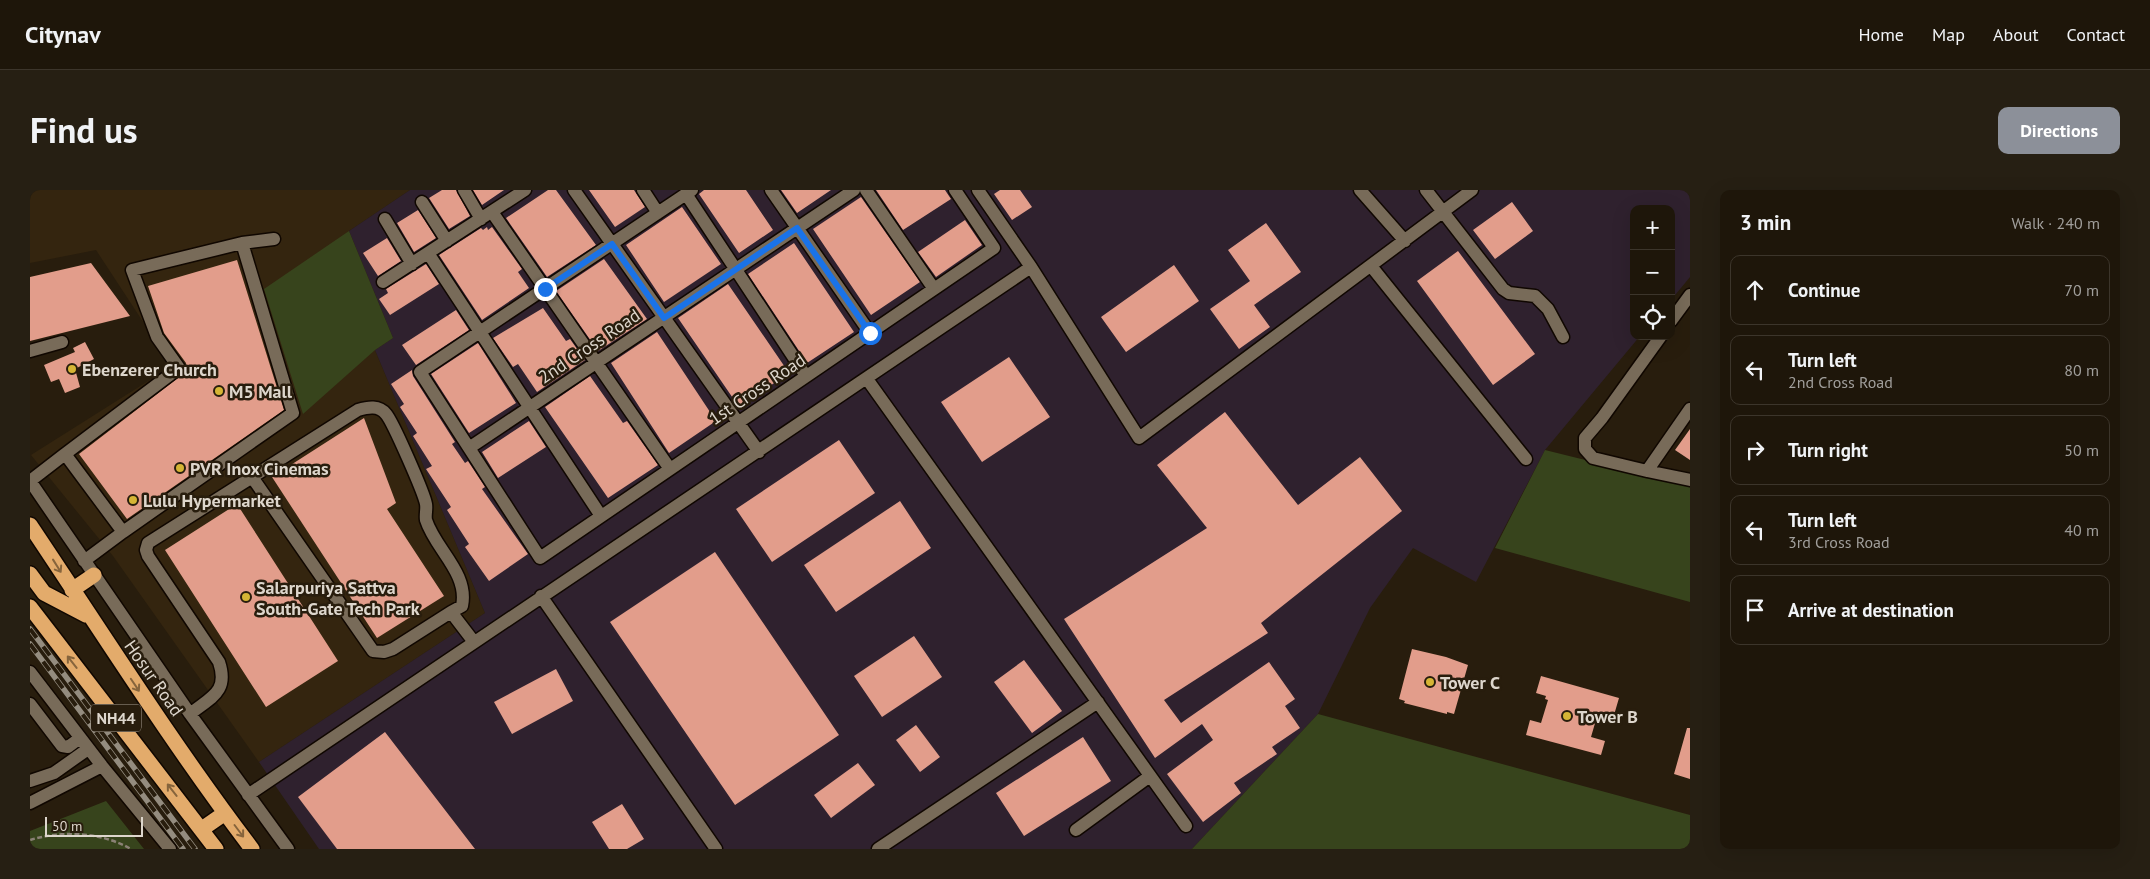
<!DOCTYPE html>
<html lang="en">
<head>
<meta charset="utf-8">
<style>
  :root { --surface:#1e160a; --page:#261f13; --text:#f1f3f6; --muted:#a19f9c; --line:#3c352b; --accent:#8c9099 }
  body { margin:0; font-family:"PT Sans",sans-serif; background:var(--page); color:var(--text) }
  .controls { position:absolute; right:15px; top:15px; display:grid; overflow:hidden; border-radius:10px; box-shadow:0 5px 20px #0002 }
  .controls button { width:45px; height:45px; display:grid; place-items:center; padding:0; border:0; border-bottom:1px solid var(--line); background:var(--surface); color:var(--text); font:25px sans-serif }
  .scale { position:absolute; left:15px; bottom:12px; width:98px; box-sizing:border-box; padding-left:5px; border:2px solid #ddd6cc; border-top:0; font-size:14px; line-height:18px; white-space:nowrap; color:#ddd6cc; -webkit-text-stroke:4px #281d0d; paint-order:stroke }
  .stop { position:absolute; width:15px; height:15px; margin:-11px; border:4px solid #1a73e8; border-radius:50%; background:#fff }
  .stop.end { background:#1a73e8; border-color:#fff; box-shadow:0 1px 5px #0008 }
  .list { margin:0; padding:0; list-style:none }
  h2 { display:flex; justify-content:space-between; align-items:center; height:65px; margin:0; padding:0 20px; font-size:21px }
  h2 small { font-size:16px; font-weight:400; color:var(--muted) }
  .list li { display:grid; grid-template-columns:32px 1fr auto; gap:15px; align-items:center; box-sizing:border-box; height:70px; margin:0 10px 10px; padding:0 10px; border:1px solid var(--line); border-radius:10px }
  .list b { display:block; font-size:19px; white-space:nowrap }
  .list p { margin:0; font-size:16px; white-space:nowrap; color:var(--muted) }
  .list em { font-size:16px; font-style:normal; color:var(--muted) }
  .icon { flex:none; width:28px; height:28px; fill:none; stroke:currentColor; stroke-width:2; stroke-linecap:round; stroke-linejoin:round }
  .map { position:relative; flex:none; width:1660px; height:659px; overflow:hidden; border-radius:10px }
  header { display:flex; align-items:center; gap:30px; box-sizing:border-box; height:70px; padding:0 25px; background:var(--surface); border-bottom:1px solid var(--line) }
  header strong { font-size:24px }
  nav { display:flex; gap:28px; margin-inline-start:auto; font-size:18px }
  .intro { display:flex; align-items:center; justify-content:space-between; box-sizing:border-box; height:120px; padding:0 30px }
  h1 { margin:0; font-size:35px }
  .button { padding:12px 22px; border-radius:10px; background:var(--accent); color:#fff; font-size:18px; font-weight:700 }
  main { display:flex; gap:30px; padding:0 30px }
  aside { flex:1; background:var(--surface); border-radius:10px; box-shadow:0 5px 20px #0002 }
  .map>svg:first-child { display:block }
</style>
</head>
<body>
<header>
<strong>Citynav</strong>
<nav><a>Home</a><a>Map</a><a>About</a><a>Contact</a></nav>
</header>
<div class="intro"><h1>Find us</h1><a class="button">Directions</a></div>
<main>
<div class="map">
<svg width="1660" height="659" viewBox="0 0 1660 659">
  <rect width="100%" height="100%" fill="#281d0d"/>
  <path fill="#34250f" d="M0 0H380L319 41 363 148 345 160 455 423 229 572 83 366 1 265 142 176 66 60 0 73Z"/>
  <path fill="#2f212e" d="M380 0H1660V87L1641 110V19H1604V146H1610L1515 260 1446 392 1383 358 1340 418 1288 524 1162 659H289L229 572 455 423 345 160 363 148 319 41Z"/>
  <path fill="#37441c" d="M319 41 363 148 345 160 273 224 234 99Z
    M1515 260 1660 296V412L1465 358Z
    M1288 524 1660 625V659H1162Z
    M76 611 114 659H0V641Z"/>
  <path fill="#e29d8b" d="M412 0H426L440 26 419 39 399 8Z
    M443 0H474L452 15Z
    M518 0H526L566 55 517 87 476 28Z
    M559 0H604L615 17 585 37Z
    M674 0H716L743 40 709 63 669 4Z
    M751 0H801L767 23Z
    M846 0H915L921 9 873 40Z
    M970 0H990L1002 17 982 30 964 4Z
    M831 7 890 92 841 125 783 39Z
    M1482 12 1503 41 1465 69 1443 40Z
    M652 17 691 74 634 112 596 55Z
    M388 20 406 48 384 62 367 33Z
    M935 30 952 55 906 87 888 62Z
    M1236 33 1271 82 1224 115 1240 137 1209 159 1180 119 1220 91 1198 60Z
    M457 37 458 40 462 37 492 79 488 82 499 98 452 130 409 65 451 38 453 40Z
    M357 48 371 71 348 86 333 63Z
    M764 53 824 142 777 173 718 84Z
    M1428 61 1505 164 1463 195 1387 91Z
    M574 69 617 129 568 161 526 101Z
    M207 70 254 220 97 329 49 264 157 181 156 173 134 143 118 96Z
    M61 73 100 126 0 151V87Z
    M396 74 409 94 360 125 349 109 358 103 356 99Z
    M1144 75 1169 111 1096 162 1071 127Z
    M698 94 759 183 709 217 648 128Z
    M513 118 536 151 540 149 555 170 507 202 488 174 483 177 463 148Z
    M426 120 439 140 386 175 372 155Z
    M627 142 686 231 639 263 581 173Z
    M55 152 64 169 45 179 50 197 35 203 29 189 21 192 14 175 45 162 43 158Z
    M448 153 486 213 439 243 401 184Z
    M979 167 1020 227 952 272 911 212Z
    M382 180 383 186 425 252 422 254 435 273 438 271 455 297 452 299 498 364 459 391 435 357 439 354 417 320 421 317 396 279 402 276 383 246 387 243 370 217 374 214 361 194Z
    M560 186 593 233 597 231 628 275 578 308 515 217Z
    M1195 222 1268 315 1330 267 1372 321 1231 433 1238 443 1134 510 1151 533 1239 472 1265 509 1255 516 1270 538 1242 557 1247 564 1204 593 1211 603 1173 632 1137 584 1183 550 1172 534 1125 568 1034 429 1177 338 1127 275Z
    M334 228 366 313 357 319 414 406 347 448 242 287Z
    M499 231 516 257 468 288 452 262Z
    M1660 239V270L1645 260Z
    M809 250 845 303 742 372 706 319Z
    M870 311 901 358 806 422 774 375Z
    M207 314 308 471 236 517 135 360Z
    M685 362 809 545 705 615 580 432Z
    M884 446 912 487 852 527 824 486Z
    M1382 459 1416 467 1438 475 1424 524 1417 522V524L1374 513 1375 511 1369 509Z
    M994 470 1032 521 1002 543 964 492Z
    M526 479 543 511 482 544 464 512Z
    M1511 486 1589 508 1584 525 1568 523 1561 547 1575 551 1571 565 1496 545 1500 530 1511 533 1518 510 1515 509 1516 506 1506 503Z
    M886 535 910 567 890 582 866 550Z
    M1657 538H1660V589L1644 584Z
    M355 542 445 659H307L268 607Z
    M1053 547 1081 591 994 646 966 603Z
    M828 573 845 595 801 628 784 605Z
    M592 614 614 649 597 659H579L562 632Z"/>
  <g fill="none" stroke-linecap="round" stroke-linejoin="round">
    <defs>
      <path id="minor" d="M434 0 451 29
        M544 0 729 262
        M613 0 628 23
        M662 0 390 182 510 368 964 58 925 0
        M741 0 840 143
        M836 0 904 99
        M948 0 1001 77
        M1330 0 1375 51
        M1396 0 1473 99 1479 103 1505 106 1518 119 1533 147
        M656 4 776 186
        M392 12 417 51
        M462 22 640 279
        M355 29 382 74
        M212 53 244 49
        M398 63 571 326
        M1341 76 1496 269
        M353 92 495 0
        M1641 131 1660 105
        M0 161 32 152
        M837 189 1156 636
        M1660 219 1617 281 1660 290
        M439 258 824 0
        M35 264 149 178 127 147 102 80 212 53 263 223 93 342
        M1617 281 1563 268 1555 259V248L1572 228 1631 146
        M222 287 343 461 354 462 363 459 421 422
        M0 291 160 524 258 659
        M0 291 35 264 93 342 54 371
        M511 406 686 659
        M0 482 72 576 140 659
        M0 514 32 556 38 557 50 548
        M160 524C181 507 199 502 189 472L118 366 116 360 118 353 328 220C338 217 349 215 356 224 363 232 394 303 396 314 397 319 395 325 396 330 405 359 439 383 432 416L421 422 444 452
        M0 591 24 583 58 559
        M218 605 1001 77 1109 248 1442 0
        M0 613 72 576
        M1046 640 1120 586
        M848 659 1068 512"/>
      <path id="highway" d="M0 335C73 444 143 555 222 659
        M0 384 14 403 56 425
        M42 400 64 385
        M0 417 186 659
        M172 639 195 623"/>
    </defs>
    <use href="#minor" stroke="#100700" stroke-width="15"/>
    <use href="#highway" stroke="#100700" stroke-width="18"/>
    <path stroke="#8a8175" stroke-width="2.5" stroke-dasharray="5 2.5" stroke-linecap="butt" d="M0 650C33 640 71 642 101 659"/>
    <use href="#minor" stroke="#786b59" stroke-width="12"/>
    <use href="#highway" stroke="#e3ab6b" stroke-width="15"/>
    <defs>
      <path id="rail" d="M0 439 165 659
        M0 454 153 659"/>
    </defs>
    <use href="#rail" stroke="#948c7f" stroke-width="5.5"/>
    <use href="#rail" stroke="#281d0d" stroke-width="4" stroke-dasharray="11" stroke-linecap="butt"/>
  </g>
  <defs><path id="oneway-shaft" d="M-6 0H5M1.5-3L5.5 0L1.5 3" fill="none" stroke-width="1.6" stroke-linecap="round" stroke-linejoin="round" transform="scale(1.25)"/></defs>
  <g stroke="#86643c">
    <use href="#oneway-shaft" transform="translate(27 376) rotate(58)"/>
    <use href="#oneway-shaft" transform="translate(42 472) rotate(-128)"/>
    <use href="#oneway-shaft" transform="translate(105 495) rotate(56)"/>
    <use href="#oneway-shaft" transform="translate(142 600) rotate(-128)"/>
    <use href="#oneway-shaft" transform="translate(209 641) rotate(53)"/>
  </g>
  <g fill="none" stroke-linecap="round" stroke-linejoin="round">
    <path stroke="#1a73e8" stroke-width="6" d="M515 99 582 54 634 128 767 38 840 143"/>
  </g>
  <g fill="#d5b535" stroke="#281d0d" stroke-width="2">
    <circle cx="42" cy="179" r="5"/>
    <circle cx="189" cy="201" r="5"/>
    <circle cx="150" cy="278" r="5"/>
    <circle cx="103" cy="310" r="5"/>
    <circle cx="216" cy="407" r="5"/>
    <circle cx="1400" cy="492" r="5"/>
    <circle cx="1537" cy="526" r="5"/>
  </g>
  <g text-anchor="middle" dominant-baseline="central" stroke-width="5" stroke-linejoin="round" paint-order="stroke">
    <rect fill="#281d0d" stroke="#a79e93" stroke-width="1" x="61" y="514.5" width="50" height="27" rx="4"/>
    <g font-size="16" font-weight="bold" fill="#ddd6cc">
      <text x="86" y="528">NH44</text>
    </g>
    <g font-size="18" fill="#ddd6cc" stroke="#281d0d">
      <text transform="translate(559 156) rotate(-34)">2nd Cross Road</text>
      <text transform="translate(727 199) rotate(-34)">1st Cross Road</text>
      <text transform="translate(124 488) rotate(55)">Hosur Road</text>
    </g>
    <g font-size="18" font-weight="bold" fill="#ddd6cc" stroke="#281d0d" text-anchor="start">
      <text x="52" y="179">Ebenzerer Church</text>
      <text x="199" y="201">M5 Mall</text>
      <text x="160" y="278">PVR Inox Cinemas</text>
      <text x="113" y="310">Lulu Hypermarket</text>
      <text x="226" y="397">Salarpuriya Sattva<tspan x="226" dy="21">South-Gate Tech Park</tspan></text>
      <text x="1410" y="492">Tower C</text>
      <text x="1547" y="526">Tower B</text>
    </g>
  </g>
</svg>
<div class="controls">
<button>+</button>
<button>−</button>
<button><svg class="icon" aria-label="locate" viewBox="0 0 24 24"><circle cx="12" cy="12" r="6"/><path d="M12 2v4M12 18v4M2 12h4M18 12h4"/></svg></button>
</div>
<div class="scale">50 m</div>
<div class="stop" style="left:840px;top:143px"></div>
<div class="stop end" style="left:515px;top:99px"></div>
</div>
<aside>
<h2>3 min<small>Walk · 240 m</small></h2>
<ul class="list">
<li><svg class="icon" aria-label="ahead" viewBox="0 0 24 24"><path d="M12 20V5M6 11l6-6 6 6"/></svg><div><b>Continue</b></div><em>70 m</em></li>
<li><svg class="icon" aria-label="left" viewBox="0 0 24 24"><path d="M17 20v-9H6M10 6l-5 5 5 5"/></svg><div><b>Turn left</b><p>2nd Cross Road</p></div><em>80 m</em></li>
<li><svg class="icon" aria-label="right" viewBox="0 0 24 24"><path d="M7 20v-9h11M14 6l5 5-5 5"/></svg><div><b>Turn right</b></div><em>50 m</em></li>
<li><svg class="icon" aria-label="left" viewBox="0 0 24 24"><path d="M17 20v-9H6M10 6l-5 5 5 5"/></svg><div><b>Turn left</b><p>3rd Cross Road</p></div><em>40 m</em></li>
<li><svg class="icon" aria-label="arrive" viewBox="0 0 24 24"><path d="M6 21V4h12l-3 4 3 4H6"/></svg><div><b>Arrive at destination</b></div></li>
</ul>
</aside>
</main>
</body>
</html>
